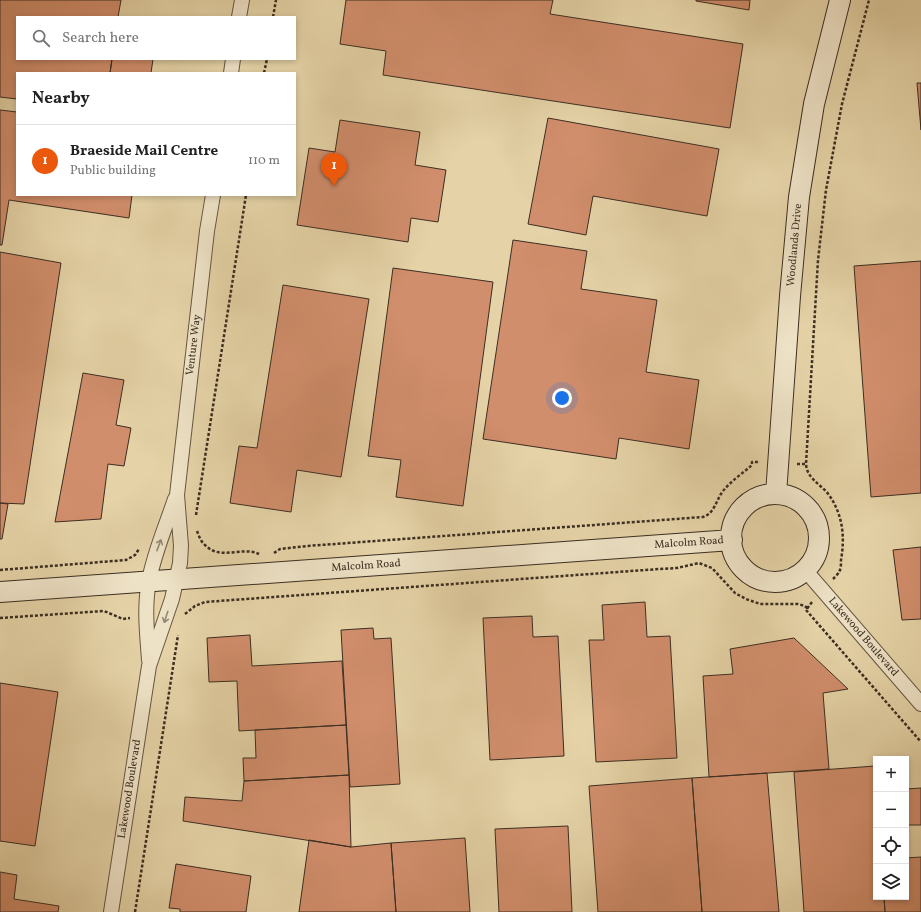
<!DOCTYPE html>
<html lang="en">
<head>
<meta charset="utf-8">
<style>
  :root { --surface:#fff; --page:#f2f2f2; --text:#222; --muted:#767676; --line:#e0e0e0; --accent:#ea580c }
  body { margin:0; font-family:Vollkorn,serif; background:var(--page); color:var(--text) }
  .controls { position:absolute; right:12px; bottom:12px; display:grid; overflow:hidden; border-radius:0px; box-shadow:0 2px 6px #0003 }
  .controls button { width:36px; height:36px; display:grid; place-items:center; padding:0; border:0; border-bottom:1px solid var(--line); background:var(--surface); color:var(--text); font:20px sans-serif }
  .you { position:absolute; left:562px; top:398px; width:14px; height:14px; margin:-10px; border:3px solid #fff; border-radius:50%; background:#1a73e8; box-shadow:0 0 0 6px #1a73e833 }
  .badge { display:grid; place-items:center; width:26px; height:26px; border-radius:50%; background:var(--accent); color:#fff; font-size:13px; font-weight:700 }
  .pin { position:absolute; translate:-50% -33px; filter:drop-shadow(0 1px 2px #0008) }
  .pin::after { content:''; position:absolute; top:21px; width:14px; height:12px; background:inherit; clip-path:polygon(0 0,100% 0,50% 100%) }
  .list { margin:0; padding:0; list-style:none }
  h2 { display:flex; justify-content:space-between; align-items:center; height:52px; margin:0; padding:0 16px; font-size:17px }
  h2 small { font-size:13px; font-weight:400; color:var(--muted) }
  .list li { display:grid; grid-template-columns:26px 1fr auto; gap:12px; align-items:center; box-sizing:border-box; height:72px; padding:0 16px; border-top:1px solid var(--line) }
  .list b { display:block; font-size:15px; white-space:nowrap }
  .list p { margin:0; font-size:13px; white-space:nowrap; color:var(--muted) }
  .list em { font-size:13px; font-style:normal; color:var(--muted) }
  .icon { flex:none; width:22px; height:22px; fill:none; stroke:currentColor; stroke-width:2; stroke-linecap:round; stroke-linejoin:round }
  .map { position:relative; flex:none; width:921px; height:912px; overflow:hidden }
  .search { position:absolute; background:var(--surface); box-shadow:0 2px 6px #0003; left:16px; top:16px; width:280px; height:44px; display:flex; align-items:center; gap:10px; box-sizing:border-box; padding:0 14px; border-radius:0px; color:var(--muted); font-size:15px }
  .panel { position:absolute; background:var(--surface); box-shadow:0 2px 6px #0003; left:16px; top:72px; width:280px; height:124px; border-radius:0px }
  .map>svg:first-child { display:block }
</style>
</head>
<body>
<div class="map">
<svg width="921" height="912" viewBox="0 0 921 912">
  <rect width="100%" height="100%" fill="#e5d3a7"/>
  <filter id="stains"><feTurbulence type="fractalNoise" baseFrequency=".005" numOctaves="4"/><feColorMatrix values="0 0 0 0 .2 0 0 0 0 .09 0 0 0 0 .02 0 0 0 .5 -.17"/></filter>
  <radialGradient id="worn" r=".72"><stop offset=".6" stop-color="#630" stop-opacity="0"/><stop offset="1" stop-color="#630" stop-opacity=".3"/></radialGradient>
  <path fill="#d18e6c" stroke="#3c2e22" d="M0 0H121L118 17H17V59H112L110 73H17V99L0 97Z
    M346 0H553L550 14 743 44 730 128 383 75 386 51 340 44Z
    M696 0H750L749 10 696 1Z
    M112 59H153L151 73H110Z
    M917 83H921V130Z
    M0 110 17 112V195H132L129 218 9 200 2 245H0Z
    M548 118 719 149 707 216 593 196 586 235 528 224Z
    M340 120 420 132 415 165 446 170 438 222 411 218 408 242 297 225 309 148 335 152Z
    M513 240 587 251 581 289 657 300 646 372 699 380 689 449 619 438 616 459 483 439Z
    M0 252 61 263 24 504 0 503Z
    M921 261V493L871 497 854 266Z
    M393 268 493 282 463 506 396 497 401 460 368 456Z
    M283 285 369 299 341 477 297 470 291 512 230 503 239 446 257 448Z
    M83 373 124 380 116 425 131 428 124 466 108 464 101 519 55 522Z
    M0 503 8 504 2 539H0Z
    M921 547V619L902 620 893 550Z
    M645 602 647 637 670 636 677 758 596 762 589 640H604L602 605Z
    M532 616 533 637 558 636 564 756 490 760 483 618Z
    M373 628 374 639 391 638 400 784 350 787 341 630Z
    M250 635 252 666 342 661 346 725 239 731 237 681 209 682 207 638Z
    M794 638 848 689 823 693 829 769 709 777 703 676 733 674 730 649Z
    M0 683 58 692 35 846 0 841Z
    M346 725 349 775 244 781 243 758H256L255 730Z
    M875 766 876 778V897H884L885 912H804L794 772Z
    M767 773 779 912H702L692 778Z
    M349 775 351 847 183 821 185 797 242 801 244 781Z
    M692 778 702 912H598L589 786Z
    M921 788V825H906V789Z
    M568 826 572 912H499L495 829Z
    M465 838 470 912H396L391 843Z
    M309 840 351 847 391 843 396 912H299Z
    M921 857V912H885L884 897H906V858Z
    M176 864 251 876 246 912H180V909L169 908Z
    M0 872 17 875 14 899 59 906 58 912H0Z"/>
  <g fill="none" stroke-linecap="round" stroke-linejoin="round">
    <defs>
      <path id="street" d="M239 17 242 0
        M231 73 233 59
        M806 571 921 704
        M149 660C147 633 144 607 149 581 154 553 166 526 175 499
        M111 912 149 666 172 599 180 563 181 546 177 495 207 231 213 195"/>
      <path id="secondary" d="M731 538a44 44 0 1 1 88 0a44 44 0 1 1-88 0Z
        M776 494 790 296 799 197 814 104 840 0
        M0 592 732 540"/>
    </defs>
    <use href="#street" stroke="#665743" stroke-width="16"/>
    <use href="#secondary" stroke="#3c2e22" stroke-width="22"/>
    <path stroke="#3c2e22" stroke-width="2.5" stroke-dasharray="3 2" stroke-linecap="butt" d="M273 17 276 0
      M264 73 267 59
      M797 464H806
      M196 515 246 195
      M197 531C199 536 201 542 205 545 220 561 242 546 259 554
      M274 553 280 549 307 546 703 517C715 513 716 500 723 491 731 481 743 473 752 465V462H760
      M0 570 126 560 135 555 139 549
      M833 579C835 577 838 574 839 572 841 569 841 564 841 560 845 537 843 515 829 495 821 484 807 479 806 464L818 260 826 190 842 104 869 0
      M812 602 806 610 921 742
      M185 614 195 606 205 602 659 569 677 568 699 563 712 568 735 593 746 599 760 604H798L805 606 807 608
      M0 618 104 611 123 619 130 618
      M135 912 178 635"/>
    <use href="#street" stroke="#eee2c6" stroke-width="14"/>
    <use href="#secondary" stroke="#eee2c6" stroke-width="20"/>
  </g>
  <defs><path id="oneway-shaft" d="M-6 0H5M1.5-3L5.5 0L1.5 3" fill="none" stroke-width="1.6" stroke-linecap="round" stroke-linejoin="round"/></defs>
  <g stroke="#958874">
    <use href="#oneway-shaft" transform="translate(159 545) rotate(-70)"/>
    <use href="#oneway-shaft" transform="translate(166 617) rotate(108)"/>
  </g>
  <g text-anchor="middle" dominant-baseline="central" stroke-width="3" stroke-linejoin="round" paint-order="stroke">
    <g font-size="11" fill="#3c2e22" stroke="#eee2c6">
      <text transform="translate(795 245) rotate(-85)">Woodlands Drive</text>
      <text transform="translate(194 345) rotate(-83)">Venture Way</text>
      <text transform="translate(689 543) rotate(-4)">Malcolm Road</text>
      <text transform="translate(366 566) rotate(-4)">Malcolm Road</text>
      <text transform="translate(863 637) rotate(49)">Lakewood Boulevard</text>
      <text transform="translate(130 789) rotate(-81)">Lakewood Boulevard</text>
    </g>
  </g>
  <rect width="100%" height="100%" filter="url(#stains)"/>
  <rect width="100%" height="100%" fill="url(#worn)"/>
</svg>
<div class="controls">
<button>+</button>
<button>−</button>
<button><svg class="icon" aria-label="locate" viewBox="0 0 24 24"><circle cx="12" cy="12" r="6"/><path d="M12 2v4M12 18v4M2 12h4M18 12h4"/></svg></button>
<button><svg class="icon" aria-label="layers" viewBox="0 0 24 24"><path d="M12 4l9 5-9 5-9-5zM3 14l9 5 9-5"/></svg></button>
</div>
<div class="you"></div>
<div class="pin badge" style="left:334px;top:186px">1</div>
<div class="search"><svg class="icon" aria-label="search" viewBox="0 0 24 24"><circle cx="10" cy="10" r="6"/><path d="M15 15l6 6"/></svg>Search here</div>
<section class="panel">
<h2>Nearby<small></small></h2>
<ul class="list">
<li><span class="badge">1</span><div><b>Braeside Mail Centre</b><p>Public building</p></div><em>110 m</em></li>
</ul>
</section>
</div>
</body>
</html>
